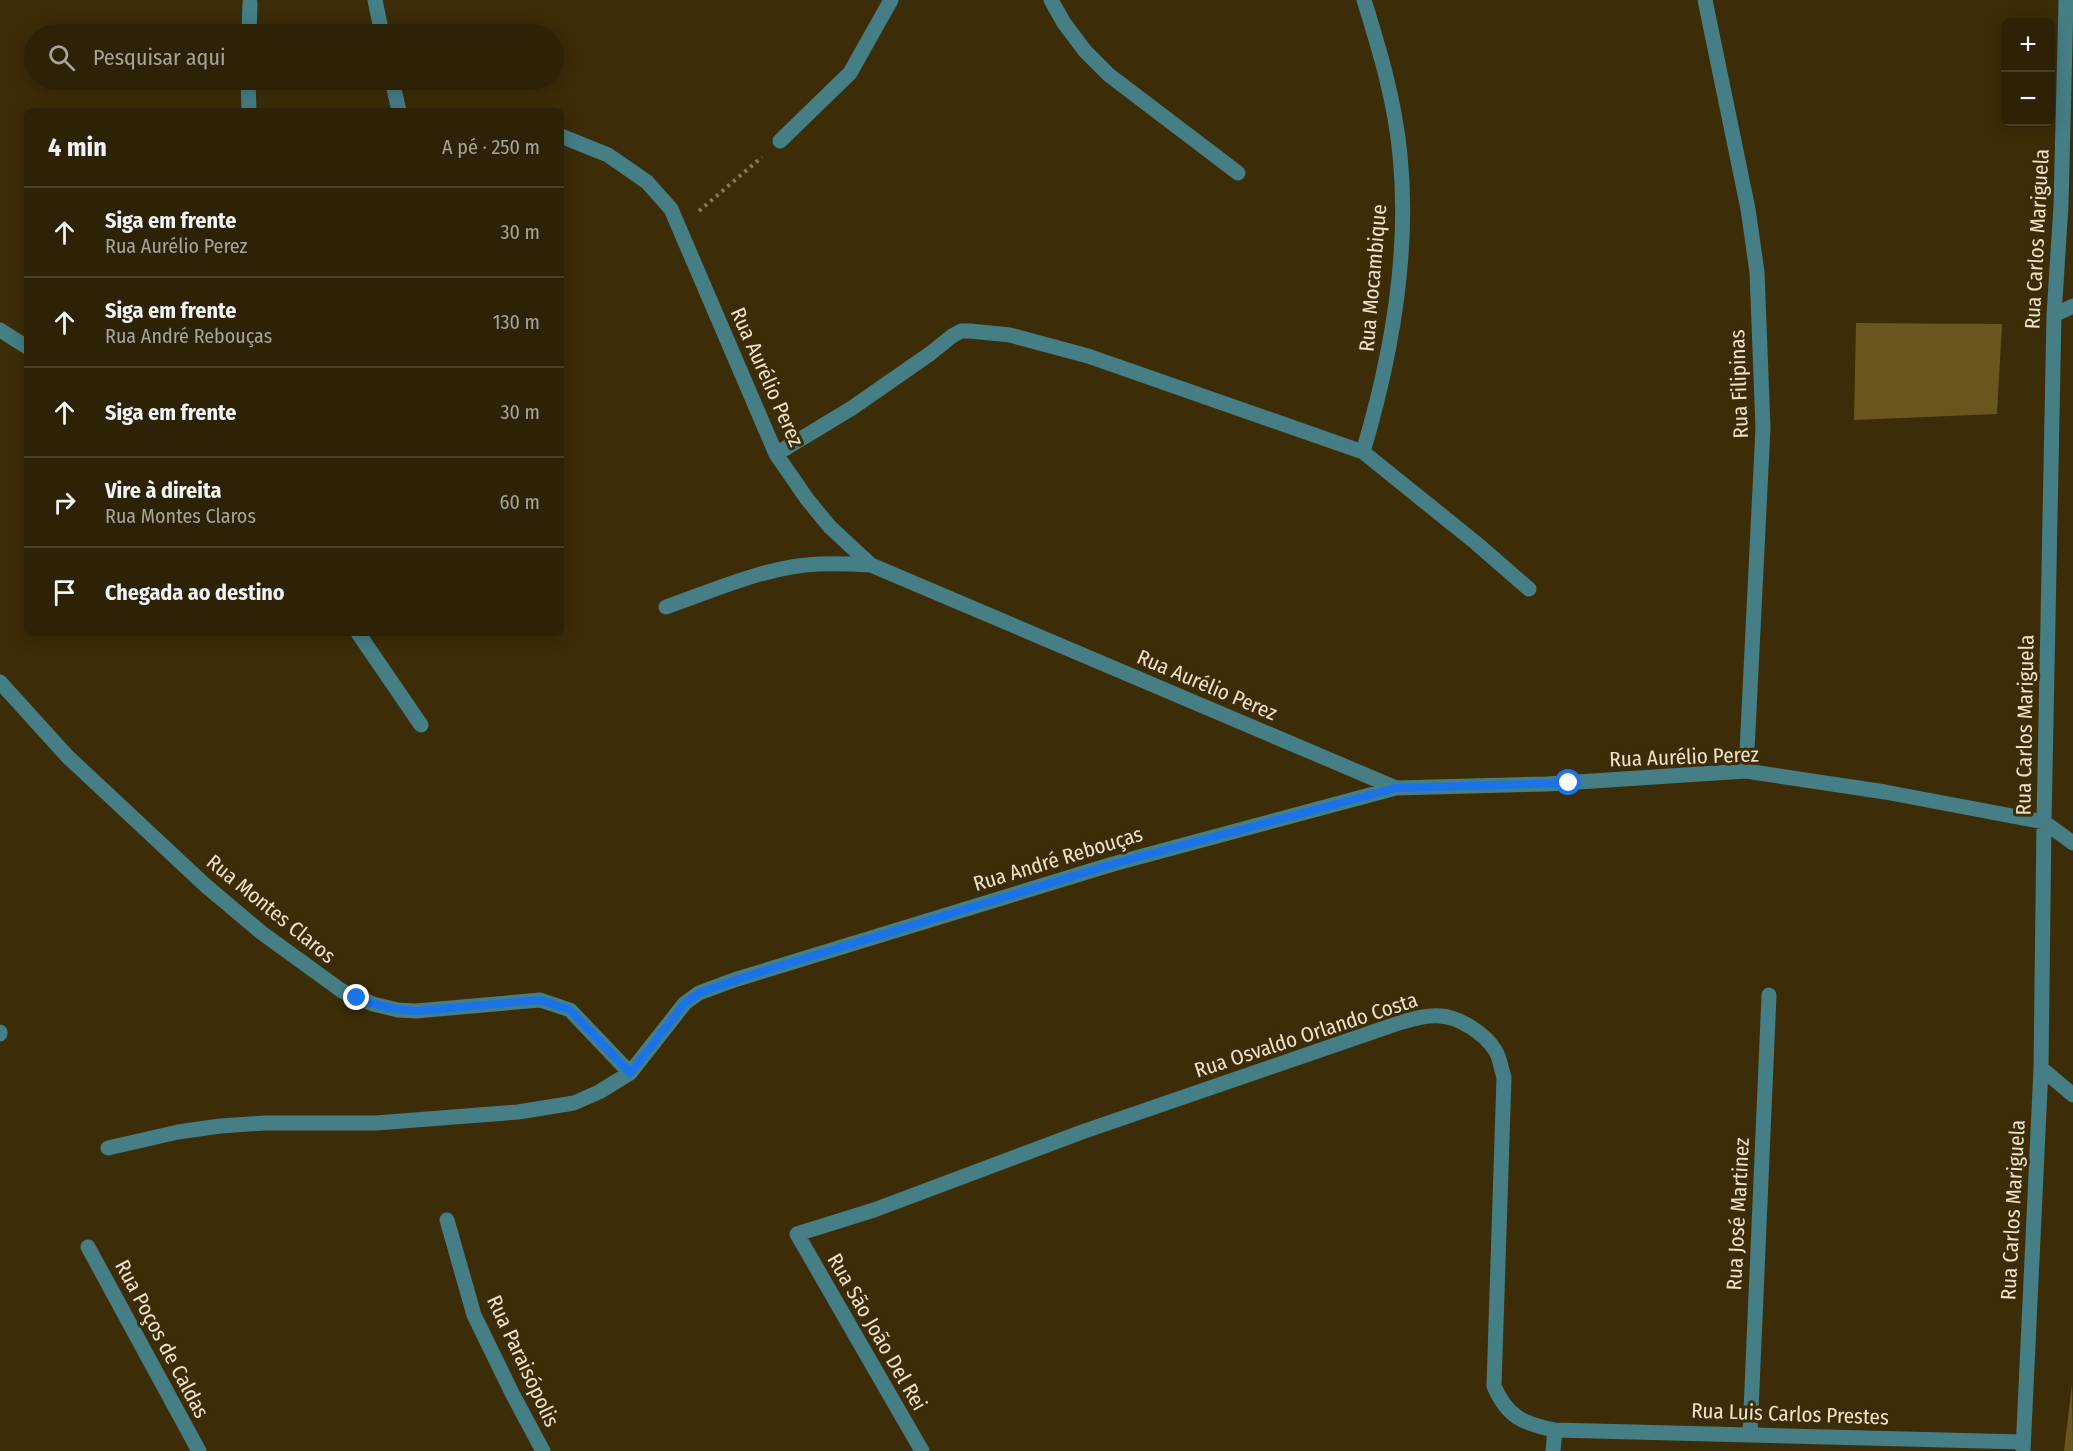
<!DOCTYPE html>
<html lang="pt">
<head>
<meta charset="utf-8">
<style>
  :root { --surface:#2d2206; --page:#352a10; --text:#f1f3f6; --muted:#a7a49b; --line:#483f28 }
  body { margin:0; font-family:"Fira Sans Condensed",sans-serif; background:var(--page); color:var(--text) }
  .controls { position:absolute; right:18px; top:18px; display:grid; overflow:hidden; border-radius:9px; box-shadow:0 3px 15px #0003 }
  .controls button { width:54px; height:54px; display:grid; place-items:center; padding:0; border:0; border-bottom:2px solid var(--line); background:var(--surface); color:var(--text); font:30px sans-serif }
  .stop { position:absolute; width:18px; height:18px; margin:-14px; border:4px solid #1a73e8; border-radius:50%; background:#fff }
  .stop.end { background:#1a73e8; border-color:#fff; box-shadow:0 2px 6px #0008 }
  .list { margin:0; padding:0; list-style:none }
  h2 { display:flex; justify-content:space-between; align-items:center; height:78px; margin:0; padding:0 24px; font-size:26px }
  h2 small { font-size:20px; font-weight:400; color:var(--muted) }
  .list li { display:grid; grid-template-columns:39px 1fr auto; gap:18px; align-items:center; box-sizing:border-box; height:90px; padding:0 24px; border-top:2px solid var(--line) }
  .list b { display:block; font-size:22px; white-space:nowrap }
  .list p { margin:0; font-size:20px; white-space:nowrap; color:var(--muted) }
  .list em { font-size:20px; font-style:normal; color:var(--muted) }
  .icon { flex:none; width:33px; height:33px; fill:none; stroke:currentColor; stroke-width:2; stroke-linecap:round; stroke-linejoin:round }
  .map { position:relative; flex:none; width:2073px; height:1451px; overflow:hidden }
  .search { position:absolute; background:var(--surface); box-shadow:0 3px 15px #0003; left:24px; top:24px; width:540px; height:66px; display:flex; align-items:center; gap:15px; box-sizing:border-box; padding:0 21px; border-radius:33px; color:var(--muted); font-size:22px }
  .panel { position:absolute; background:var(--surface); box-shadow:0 3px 15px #0003; left:24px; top:108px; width:540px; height:528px; border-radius:9px }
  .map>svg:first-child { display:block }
</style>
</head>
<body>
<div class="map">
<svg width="2073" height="1451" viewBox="0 0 2073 1451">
  <rect width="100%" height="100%" fill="#3c2d08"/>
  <path fill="#6b551e" d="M1856 323 2002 324 1997 414 1854 420Z
    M2072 1384 2073 1451H2064Z"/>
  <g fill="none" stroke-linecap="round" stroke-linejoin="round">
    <path stroke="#867959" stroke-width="4" stroke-dasharray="3 4.5" stroke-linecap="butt" d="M699 211 762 157"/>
    <path stroke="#457e85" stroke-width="15" d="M375 0 382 34
      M1051 0 1064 23 1085 51 1109 75 1238 173
      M1705 0 1748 209 1757 272 1763 428 1746 771
      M249 34 250 3
      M248 80 249 111
      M392 80 399 111
      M561 136 608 155 647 182 671 209 776 454 807 499 830 527 871 565 1396 788 1547 784 1746 771 1885 792 2044 822 2073 843
      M780 141 850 73 891 0
      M2054 315 2073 306
      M0 330 27 347
      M1363 452C1391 358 1410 254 1400 155 1395 102 1380 51 1364 0
      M776 454 852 408 931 353 952 336 961 331H970L1010 335 1088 356 1363 452 1476 543 1529 589
      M666 607C715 590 767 566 819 564 836 563 854 564 871 565
      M358 633 421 725
      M0 682 67 756 205 885 262 933 342 991 373 1004 398 1010 416 1011 540 1000 570 1010 630 1073
      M0 1032V1034
      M2041 1068 2073 1095
      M108 1148 178 1132 220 1126 265 1123H376L518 1112 574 1103 599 1092 630 1073 685 1003 699 993 734 980 1113 864 1396 788
      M447 1220 474 1315 513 1395 543 1451
      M88 1247 199 1451
      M1750 1434 1769 995
      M922 1451 797 1234 874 1210 1082 1132 1399 1023C1413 1019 1426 1015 1440 1016 1460 1017 1485 1034 1495 1050 1500 1057 1501 1069 1504 1077L1494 1386C1507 1417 1524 1424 1555 1430L2023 1442
      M1553 1451 1555 1430
      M2023 1451 2041 1068 2044 822 2054 315 2061 206 2066 0"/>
  </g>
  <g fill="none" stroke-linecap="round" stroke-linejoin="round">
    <path stroke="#1a73e8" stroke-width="8" d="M357 998C377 1006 395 1010 416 1011L540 1000 570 1010 630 1073 685 1003 699 993 757 973 1113 864 1396 788 1569 783"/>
  </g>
  <g text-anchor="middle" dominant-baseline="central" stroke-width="6" stroke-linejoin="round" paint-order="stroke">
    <g font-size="21" fill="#eee3ca" stroke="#3c2d08">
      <text transform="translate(2037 239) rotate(-87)">Rua Carlos Mariguela</text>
      <text transform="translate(1373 278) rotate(-85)">Rua Mocambique</text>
      <text transform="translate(767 377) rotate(66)">Rua Aurélio Perez</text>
      <text transform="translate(1739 384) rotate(-92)">Rua Filipinas</text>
      <text transform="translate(1207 685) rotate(23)">Rua Aurélio Perez</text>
      <text transform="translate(2025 725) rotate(-89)">Rua Carlos Mariguela</text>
      <text transform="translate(1684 757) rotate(-2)">Rua Aurélio Perez</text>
      <text transform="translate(1058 859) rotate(-17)">Rua André Rebouças</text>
      <text transform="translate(271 909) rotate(39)">Rua Montes Claros</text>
      <text transform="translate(1306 1035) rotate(-18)">Rua Osvaldo Orlando Costa</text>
      <text transform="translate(2013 1210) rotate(-87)">Rua Carlos Mariguela</text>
      <text transform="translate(1738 1214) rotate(-87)">Rua José Martinez</text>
      <text transform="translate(877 1332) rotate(60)">Rua São João Del Rei</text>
      <text transform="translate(162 1339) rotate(62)">Rua Poços de Caldas</text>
      <text transform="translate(523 1361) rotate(65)">Rua Paraisópolis</text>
      <text transform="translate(1790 1414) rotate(2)">Rua Luis Carlos Prestes</text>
    </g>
  </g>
</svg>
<div class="controls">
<button>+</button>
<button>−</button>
</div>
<div class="stop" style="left:1569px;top:783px"></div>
<div class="stop end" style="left:357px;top:998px"></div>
<div class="search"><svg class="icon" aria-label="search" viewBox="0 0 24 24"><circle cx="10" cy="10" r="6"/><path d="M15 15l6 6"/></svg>Pesquisar aqui</div>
<section class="panel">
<h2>4 min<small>A pé · 250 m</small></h2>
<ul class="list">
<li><svg class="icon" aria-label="ahead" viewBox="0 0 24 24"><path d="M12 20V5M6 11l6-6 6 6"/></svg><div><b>Siga em frente</b><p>Rua Aurélio Perez</p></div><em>30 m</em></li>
<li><svg class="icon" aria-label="ahead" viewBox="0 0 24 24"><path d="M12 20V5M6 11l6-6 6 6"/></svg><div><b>Siga em frente</b><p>Rua André Rebouças</p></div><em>130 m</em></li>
<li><svg class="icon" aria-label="ahead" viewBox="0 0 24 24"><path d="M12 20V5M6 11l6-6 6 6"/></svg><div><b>Siga em frente</b></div><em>30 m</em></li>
<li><svg class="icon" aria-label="right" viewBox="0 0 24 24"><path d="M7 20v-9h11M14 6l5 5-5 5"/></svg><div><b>Vire à direita</b><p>Rua Montes Claros</p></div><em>60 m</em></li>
<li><svg class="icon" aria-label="arrive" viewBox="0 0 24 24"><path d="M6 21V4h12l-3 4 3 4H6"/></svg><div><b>Chegada ao destino</b></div></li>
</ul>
</section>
</div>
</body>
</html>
